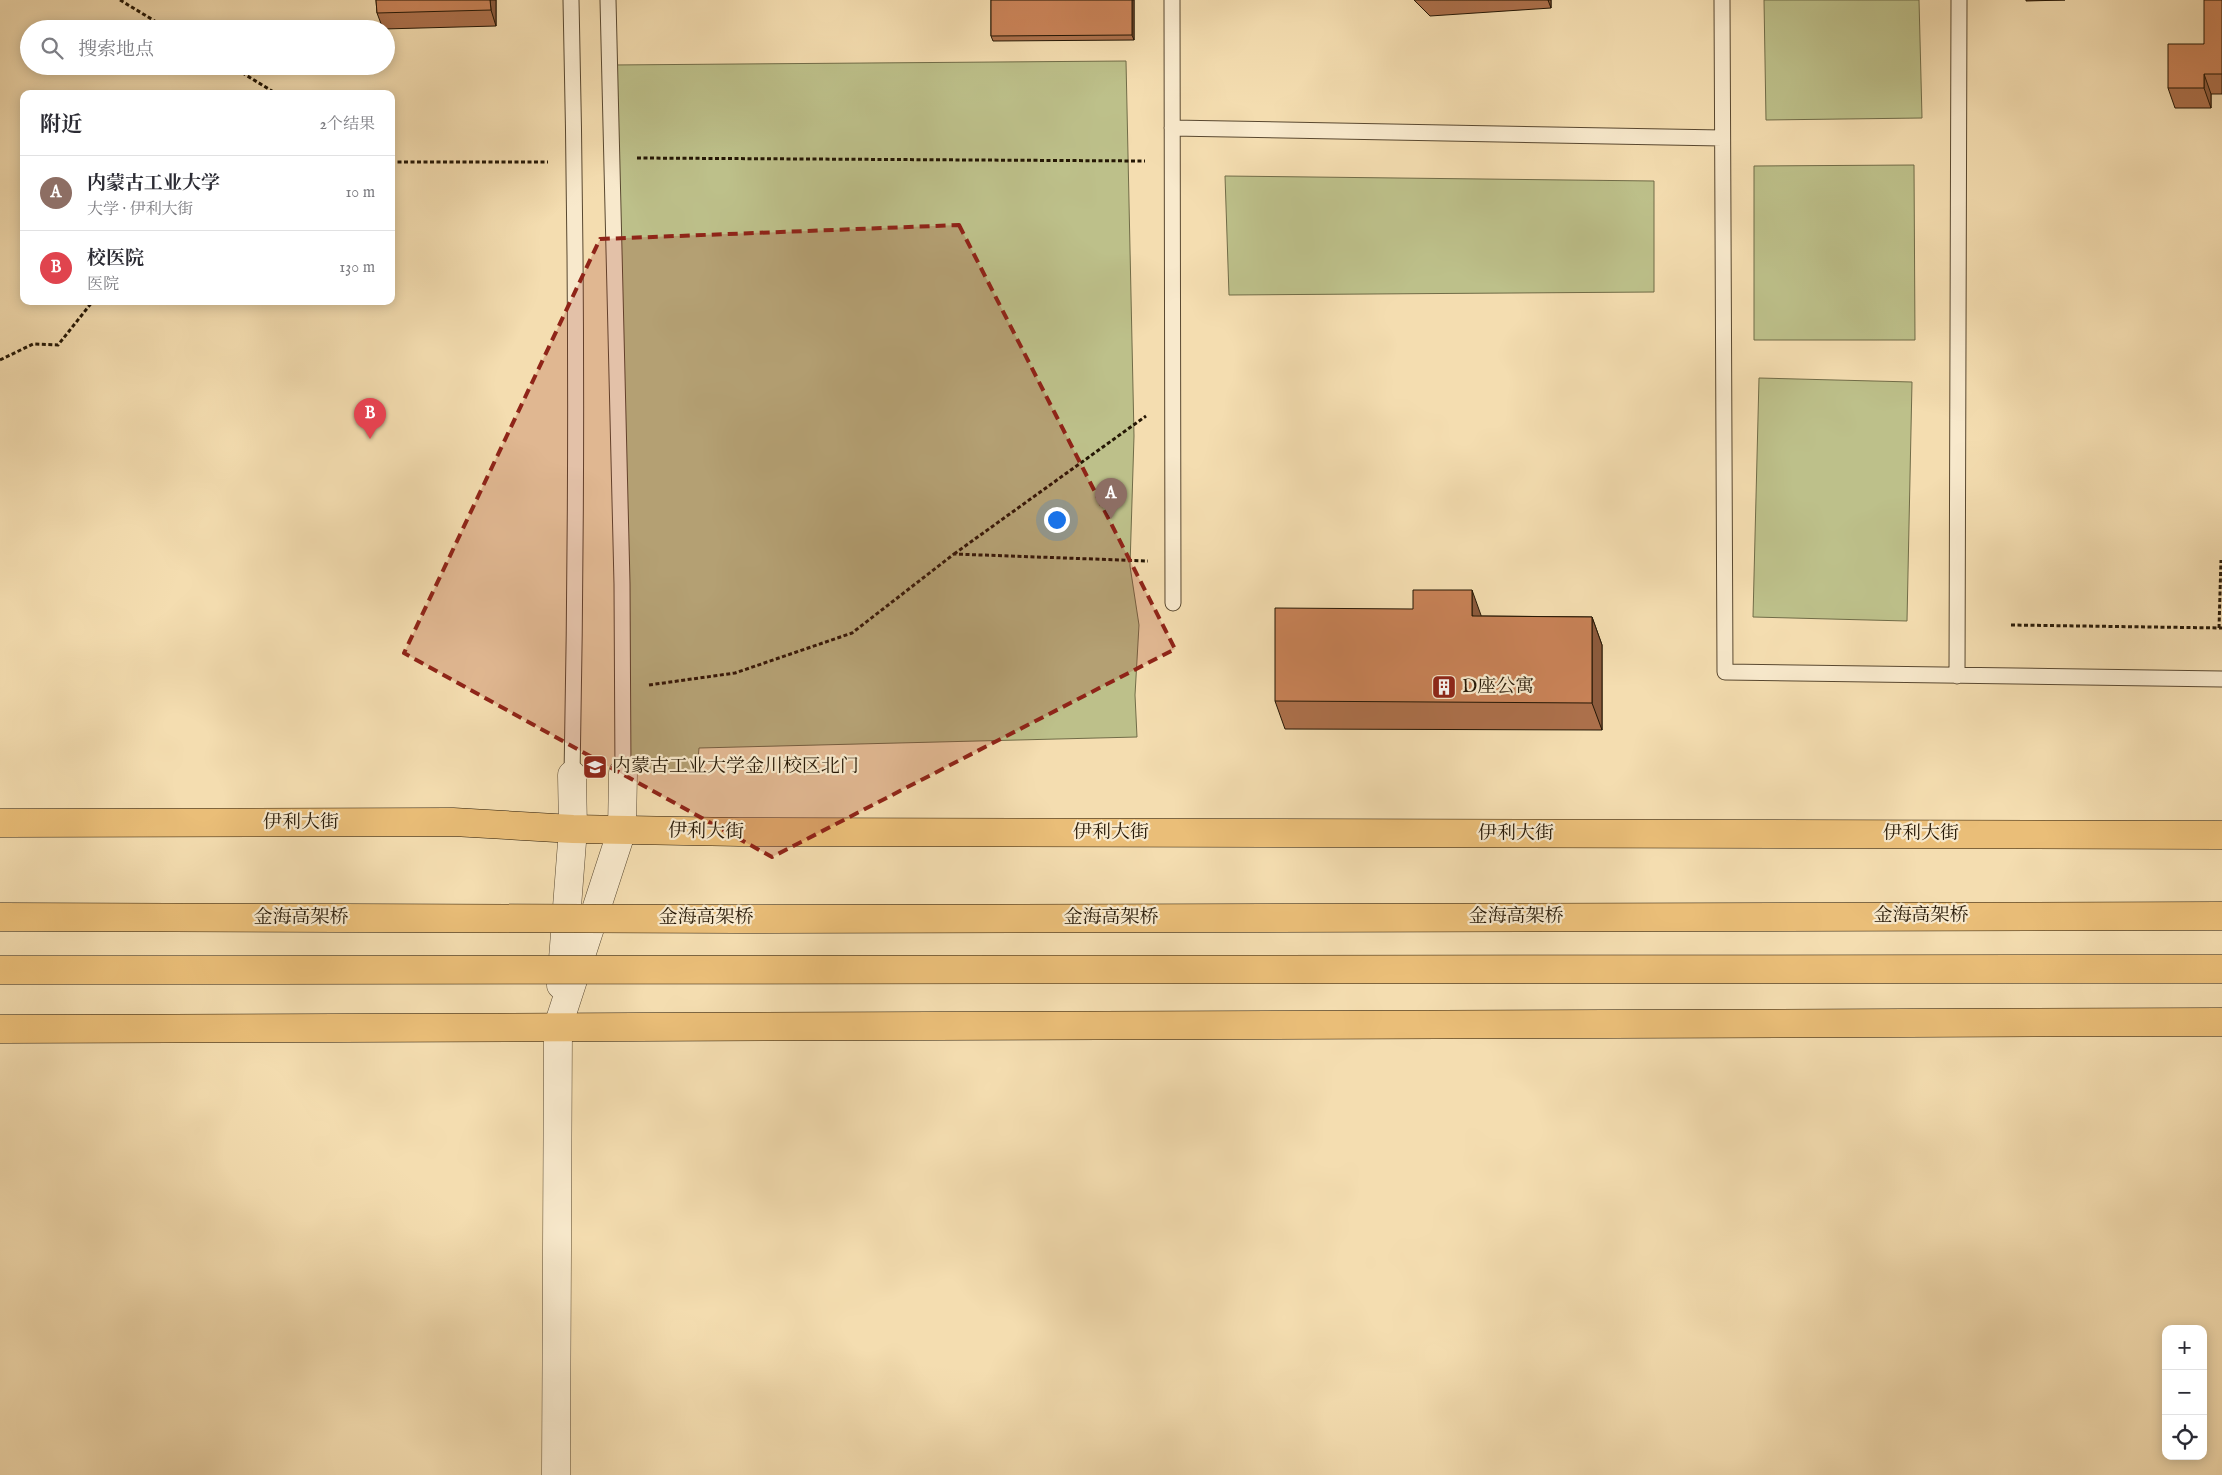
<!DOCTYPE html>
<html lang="zh">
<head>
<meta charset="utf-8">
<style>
  :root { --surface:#fff; --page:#f7f7f7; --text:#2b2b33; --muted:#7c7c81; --line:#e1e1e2; --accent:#0f766e }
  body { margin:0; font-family:"IM FELL English","Noto Serif SC",serif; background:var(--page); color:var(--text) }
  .controls { position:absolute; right:15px; bottom:15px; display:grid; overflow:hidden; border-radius:10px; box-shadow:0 2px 12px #0003 }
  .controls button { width:45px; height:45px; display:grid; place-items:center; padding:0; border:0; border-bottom:1px solid var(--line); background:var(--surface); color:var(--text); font:25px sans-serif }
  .you { position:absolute; left:1056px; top:519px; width:18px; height:18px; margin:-12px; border:4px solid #fff; border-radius:50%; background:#1a73e8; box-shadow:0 0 0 8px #1a73e833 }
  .badge { display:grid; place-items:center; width:32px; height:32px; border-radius:50%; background:var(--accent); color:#fff; font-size:16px; font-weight:700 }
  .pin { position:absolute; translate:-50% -41px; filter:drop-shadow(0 1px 2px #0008) }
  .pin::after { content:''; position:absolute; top:26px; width:18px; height:15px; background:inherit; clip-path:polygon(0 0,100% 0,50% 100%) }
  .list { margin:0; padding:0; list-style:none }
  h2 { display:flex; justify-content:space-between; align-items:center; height:65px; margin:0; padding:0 20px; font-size:21px }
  h2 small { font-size:16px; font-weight:400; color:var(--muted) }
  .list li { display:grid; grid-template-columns:32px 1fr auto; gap:15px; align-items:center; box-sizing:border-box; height:75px; padding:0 20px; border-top:1px solid var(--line) }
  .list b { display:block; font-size:19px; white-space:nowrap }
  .list p { margin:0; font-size:16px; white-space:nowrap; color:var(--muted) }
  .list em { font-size:16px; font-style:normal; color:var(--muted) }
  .icon { flex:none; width:28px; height:28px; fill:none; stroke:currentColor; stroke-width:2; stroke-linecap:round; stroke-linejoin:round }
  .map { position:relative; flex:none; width:2222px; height:1475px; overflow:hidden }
  .search { position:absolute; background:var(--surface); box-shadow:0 2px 12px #0003; left:20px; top:20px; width:375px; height:55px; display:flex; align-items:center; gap:12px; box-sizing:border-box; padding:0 18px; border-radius:28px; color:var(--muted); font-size:19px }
  .panel { position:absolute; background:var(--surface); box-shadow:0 2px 12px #0003; left:20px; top:90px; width:375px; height:215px; border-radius:10px }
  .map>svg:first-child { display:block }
</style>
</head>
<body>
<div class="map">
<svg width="2222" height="1475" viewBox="0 0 2222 1475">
  <rect width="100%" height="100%" fill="#f4ddb0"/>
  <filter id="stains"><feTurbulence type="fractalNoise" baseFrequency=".004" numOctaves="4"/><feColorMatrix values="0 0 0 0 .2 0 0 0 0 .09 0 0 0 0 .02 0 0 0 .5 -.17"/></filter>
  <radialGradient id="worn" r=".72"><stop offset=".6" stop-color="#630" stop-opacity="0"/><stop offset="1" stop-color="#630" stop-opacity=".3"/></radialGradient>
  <path fill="#bdc08a" stroke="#716c48" d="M1764 0H1919L1922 118 1766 120Z
    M1126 61 1134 436 1130 566 1139 625 1135 695 1137 737 699 748 697 771 623 773 611 65Z
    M1914 165 1915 340H1754V166Z
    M1225 176 1654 181V292L1229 295Z
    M1759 378 1912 382 1907 621 1753 617Z"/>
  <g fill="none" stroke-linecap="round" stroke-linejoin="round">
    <defs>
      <path id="service" d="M571 0C577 258 577 517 572 775
        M608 0 622 584 623 773
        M1172 0 1173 603
        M1722 0 1725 672 2222 679
        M1172 128 1722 138
        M1957 676 1959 0"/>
      <path id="minor" d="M561 985 573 829 572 775
        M558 1026 622 830 623 773"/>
      <path id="tertiary" d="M556 1475 558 1026"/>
      <path id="primary" d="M0 823 453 822 573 829 739 832 2222 835
        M0 1029 2222 1022"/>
    </defs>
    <use href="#service" stroke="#594830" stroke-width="17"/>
    <use href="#minor" stroke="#594830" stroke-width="29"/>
    <use href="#tertiary" stroke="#594830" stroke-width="29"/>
    <use href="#primary" stroke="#251705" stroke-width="29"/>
    <path stroke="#251705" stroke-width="3" stroke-dasharray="4 2.5" stroke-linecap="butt" d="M120 0 168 29
      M231 66 277 94
      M637 158 1145 161
      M391 162H548
      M0 360 33 344 58 345 93 301
      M954 554 1146 416
      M2011 625 2222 628
      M2219 628 2221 560
      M649 685 735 673 852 633 954 554 1148 561"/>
    <use href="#service" stroke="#f8e9cc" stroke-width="15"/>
    <use href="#minor" stroke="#f8e9cc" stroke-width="28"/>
    <use href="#tertiary" stroke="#f8e9cc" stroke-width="28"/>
    <use href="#primary" stroke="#eabe78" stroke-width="28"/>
    <defs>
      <path id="trunk-bridge" d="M0 917 739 919 2222 916
        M0 970 2222 969"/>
    </defs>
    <use href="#trunk-bridge" stroke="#251705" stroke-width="29" stroke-linecap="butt"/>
    <use href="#trunk-bridge" stroke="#eabe78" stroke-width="28"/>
  </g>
  <path fill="#ac704b" stroke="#251705" d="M376 0H496V26L383 29 377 13Z
    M991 0H1134V40L993 41 991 36Z
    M1414 0H1551V8L1430 16Z
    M2026 0H2065L2026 1Z
    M2222 0V94H2211V108H2175L2168 88 2204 44Z
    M1482 616 1592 617 1602 645V730L1285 729 1275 701Z"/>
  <path fill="#8c5b3d" stroke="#251705" d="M490 0H496V26L491 10Z
    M1132 0H1134V40L1132 35Z
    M1548 0H1551V8Z
    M2204 74 2211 94V108L2204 88Z
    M1472 590 1482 618 1472 616Z
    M1592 617 1602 645V730L1592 703Z"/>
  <path fill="#c88257" stroke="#251705" d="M376 0H490L491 10 377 13Z
    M991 0H1132V35L991 36Z
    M2204 0H2222V74H2204V88H2168V44H2204Z
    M1413 590H1472V616L1592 617V703L1275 701V608L1413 609Z"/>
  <path fill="#8f2418" fill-opacity="0.2" stroke="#8f2418" stroke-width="4" stroke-dasharray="10 6" stroke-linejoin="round" d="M959 225 1175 649 772 857 404 653 600 239Z"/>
  <defs>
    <symbol id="building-square" viewBox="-11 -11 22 22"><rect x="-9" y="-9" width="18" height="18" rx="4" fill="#8f2418" stroke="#f8e9cc"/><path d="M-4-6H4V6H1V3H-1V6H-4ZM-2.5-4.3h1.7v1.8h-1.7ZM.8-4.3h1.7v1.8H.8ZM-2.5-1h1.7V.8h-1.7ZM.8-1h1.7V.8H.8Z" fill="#fff"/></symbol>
    <symbol id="university-square" viewBox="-11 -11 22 22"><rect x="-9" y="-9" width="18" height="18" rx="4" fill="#8f2418" stroke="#f8e9cc"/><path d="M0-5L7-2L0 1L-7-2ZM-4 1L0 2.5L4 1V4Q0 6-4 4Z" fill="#fff"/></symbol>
  </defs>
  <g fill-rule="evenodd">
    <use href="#building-square" x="1430" y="673" width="28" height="28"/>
    <use href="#university-square" x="581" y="753" width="28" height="28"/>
  </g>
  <g text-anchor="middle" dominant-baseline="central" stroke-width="4.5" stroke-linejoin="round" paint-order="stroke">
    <g font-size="19" fill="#251705" stroke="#f8e9cc" text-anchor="start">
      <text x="1462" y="687">D座公寓</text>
      <text x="612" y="767">内蒙古工业大学金川校区北门</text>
    </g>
    <g font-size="19" fill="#251705" stroke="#f8e9cc">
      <text x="301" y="823">伊利大街</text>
      <text transform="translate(706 832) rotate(1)">伊利大街</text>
      <text x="1111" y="833">伊利大街</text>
      <text x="1516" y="834">伊利大街</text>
      <text x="1921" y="834">伊利大街</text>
      <text x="1921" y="916">金海高架桥</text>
      <text x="1516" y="917">金海高架桥</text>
      <text x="301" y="918">金海高架桥</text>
      <text x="706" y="918">金海高架桥</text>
      <text x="1111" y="918">金海高架桥</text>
    </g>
  </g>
  <rect width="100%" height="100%" filter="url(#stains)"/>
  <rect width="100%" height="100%" fill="url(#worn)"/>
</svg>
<div class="controls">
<button>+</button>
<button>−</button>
<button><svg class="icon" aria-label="locate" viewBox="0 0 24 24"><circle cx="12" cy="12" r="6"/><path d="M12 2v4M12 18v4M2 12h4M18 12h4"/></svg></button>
</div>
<div class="you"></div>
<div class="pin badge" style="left:1111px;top:519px;background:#8d6e63">A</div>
<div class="pin badge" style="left:370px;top:439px;background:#e0444e">B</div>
<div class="search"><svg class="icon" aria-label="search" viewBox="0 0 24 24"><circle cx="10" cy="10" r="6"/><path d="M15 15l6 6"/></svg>搜索地点</div>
<section class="panel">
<h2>附近<small>2个结果</small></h2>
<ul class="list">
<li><span class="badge" style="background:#8d6e63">A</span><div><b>内蒙古工业大学</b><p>大学 · 伊利大街</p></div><em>10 m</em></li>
<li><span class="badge" style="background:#e0444e">B</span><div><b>校医院</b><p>医院</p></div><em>130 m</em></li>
</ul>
</section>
</div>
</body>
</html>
